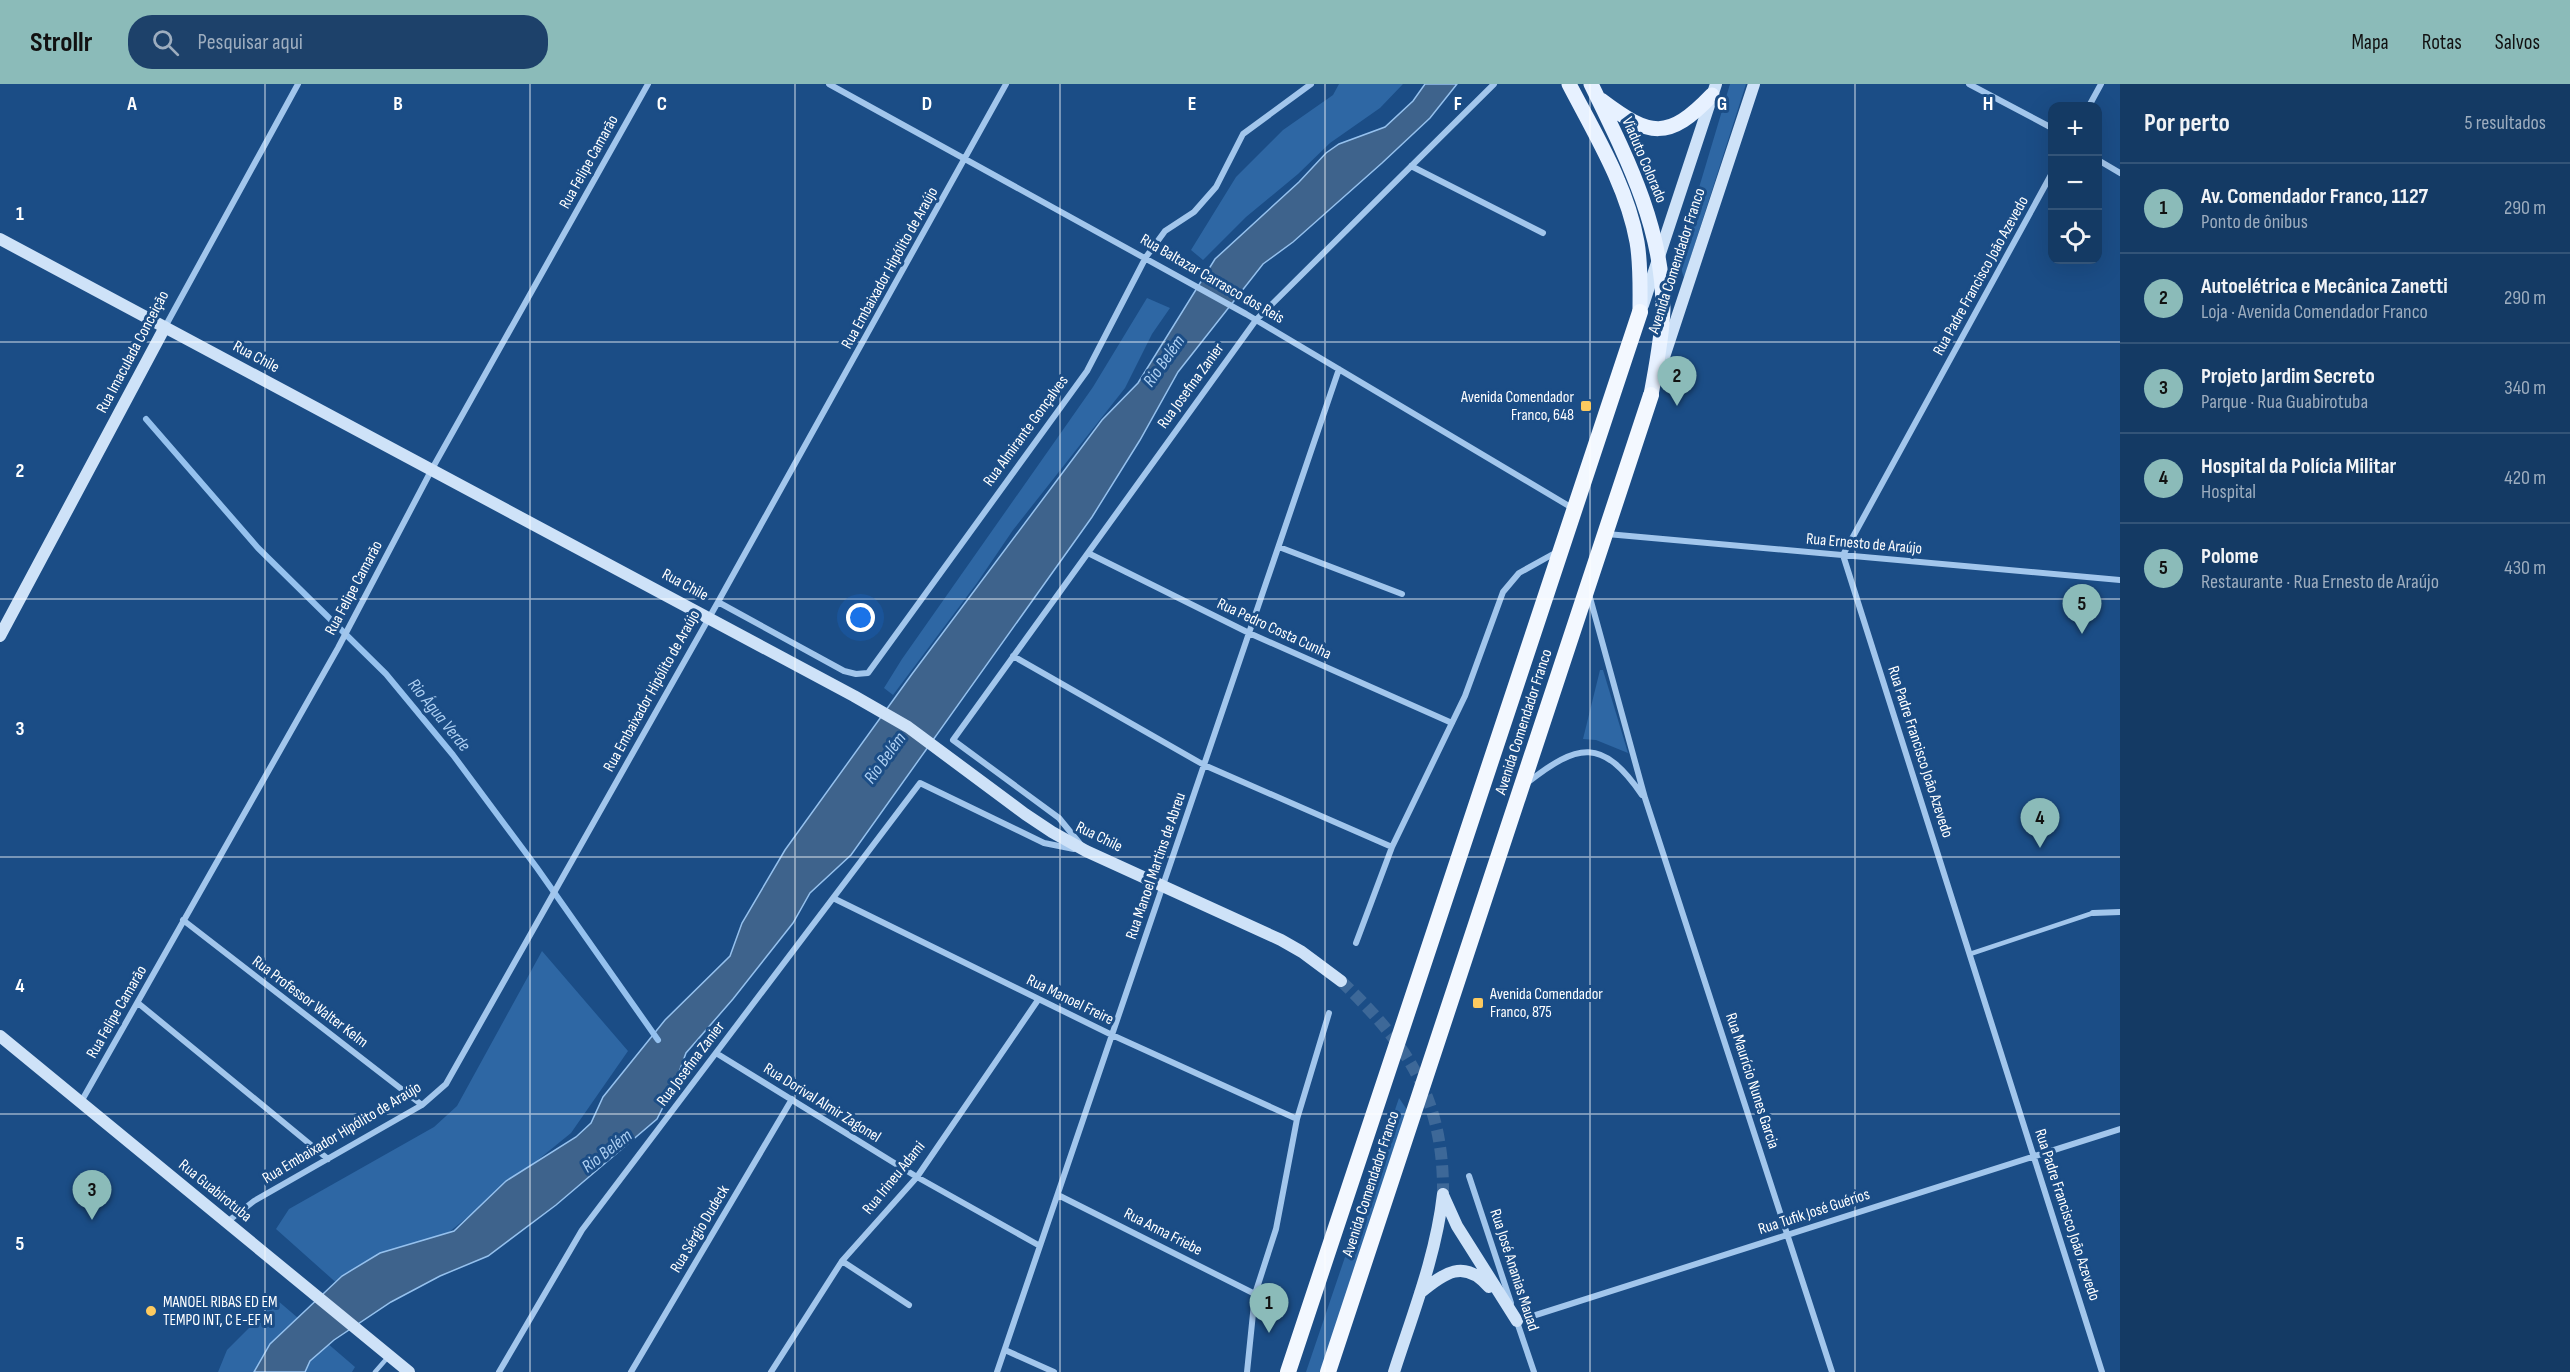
<!DOCTYPE html>
<html lang="pt">
<head>
<meta charset="utf-8">
<style>
  :root { --surface:#143a64; --page:#1d416a; --text:#f1f3f6; --muted:#9dadbf; --line:#335478; --accent:#8bbbb9 }
  body { margin:0; font-family:"Sofia Sans Condensed",sans-serif; background:var(--page); color:var(--text) }
  .controls { position:absolute; right:18px; top:18px; display:grid; overflow:hidden; border-radius:12px; box-shadow:0 6px 24px #0002 }
  .controls button { width:54px; height:54px; display:grid; place-items:center; padding:0; border:0; border-bottom:2px solid var(--line); background:var(--surface); color:var(--text); font:30px sans-serif }
  .you { position:absolute; left:861px; top:534px; width:21px; height:21px; margin:-15px; border:4px solid #fff; border-radius:50%; background:#1a73e8; box-shadow:0 0 0 9px #1a73e833 }
  .badge { display:grid; place-items:center; width:39px; height:39px; border-radius:50%; background:var(--accent); color:#111; font-size:20px; font-weight:700 }
  .pin { position:absolute; translate:-50% -50px; filter:drop-shadow(0 2px 3px #0008) }
  .pin::after { content:''; position:absolute; top:32px; width:21px; height:18px; background:inherit; clip-path:polygon(0 0,100% 0,50% 100%) }
  .list { margin:0; padding:0; list-style:none }
  h2 { display:flex; justify-content:space-between; align-items:center; height:78px; margin:0; padding:0 24px; font-size:26px }
  h2 small { font-size:20px; font-weight:400; color:var(--muted) }
  .list li { display:grid; grid-template-columns:39px 1fr auto; gap:18px; align-items:center; box-sizing:border-box; height:90px; padding:0 24px; border-top:2px solid var(--line) }
  .list b { display:block; font-size:22px; white-space:nowrap }
  .list p { margin:0; font-size:20px; white-space:nowrap; color:var(--muted) }
  .list em { font-size:20px; font-style:normal; color:var(--muted) }
  .icon { flex:none; width:33px; height:33px; fill:none; stroke:currentColor; stroke-width:2; stroke-linecap:round; stroke-linejoin:round }
  .map { position:relative; flex:none; width:2120px; height:1288px; overflow:hidden }
  header { display:flex; align-items:center; gap:36px; box-sizing:border-box; height:84px; padding:0 30px; background:var(--accent); color:#111 }
  header strong { font-size:28px }
  nav { display:flex; gap:33px; margin-inline-start:auto; font-size:21px }
  .search { width:420px; height:54px; background:var(--page); display:flex; align-items:center; gap:15px; box-sizing:border-box; padding:0 21px; border-radius:24px; color:var(--muted); font-size:22px }
  main { display:flex }
  aside { flex:1; background:var(--surface) }
  .map>svg:first-child { display:block }
</style>
</head>
<body>
<header>
<strong>Strollr</strong>
<div class="search"><svg class="icon" aria-label="search" viewBox="0 0 24 24"><circle cx="10" cy="10" r="6"/><path d="M15 15l6 6"/></svg>Pesquisar aqui</div>
<nav><a>Mapa</a><a>Rotas</a><a>Salvos</a></nav>
</header>
<main>
<div class="map">
<svg width="2120" height="1288" viewBox="0 0 2120 1288">
  <rect width="100%" height="100%" fill="#1b4d86"/>
  <path fill="#2e67a4" d="M1339 0H1403L1380 24 1330 59 1298 90 1246 133 1203 176 1191 166 1236 93 1283 46 1333 11Z
    M1730 0H1746L1684 194 1678 174Z
    M1147 214 1170 224 1152 250 1125 304 1013 446 977 499 893 611 884 604 902 575 1093 303Z
    M1600 586H1603L1628 669 1596 656 1583 655Z
    M542 867 628 967 571 1049 427 1166 350 1211 276 1145 289 1125 434 1043 457 1022Z
    M1399 1014 1410 1030 1323 1288H1306Z
    M277 1216 355 1283 352 1288H218L227 1266Z"/>
  <path fill="#3e638c" stroke="#95c1ee" stroke-width="1.5" d="M1425 0H1457L1430 34 1382 79 1293 158 1263 180 1178 288 1140 356 1092 433 851 771 810 809 793 839 733 915 686 969 675 999 657 1035 556 1121 488 1172 440 1192 391 1218 334 1256 310 1277 305 1288H254L270 1260 342 1192 380 1169 454 1147 506 1097 576 1053 591 1039 603 1013 665 936 730 872 742 839 785 766 912 590 1102 336 1138 299 1215 175 1299 98 1326 69 1339 60 1385 43 1413 17Z"/>
  <g fill="none" stroke-linecap="round" stroke-linejoin="round">
    <path stroke="#95c1ee" stroke-width="6" d="M146 335 258 464 386 590 453 671 537 784 658 956"/>
    <path stroke="#3d6898" stroke-width="12" stroke-dasharray="12 6" stroke-linecap="butt" d="M1341 897C1408 961 1444 1015 1443 1110"/>
    <path stroke="#a2c6ec" stroke-width="4.5" d="M1970 870 2093 829
      M375 1288 389 1272"/>
    <path stroke="#a2c6ec" stroke-width="6" d="M829 0 1246 230 1574 425
      M1969 0 2052 44
      M2089 22 2101 0
      M2098 76 2120 89
      M1411 82 1543 149
      M2052 89 1843 471 2102 1288
      M165 243 298 0
      M1607 450 2120 496
      M1279 463 1402 510
      M1088 469 1249 549 1452 639
      M1589 510 1645 714 1832 1288
      M718 518 844 587 856 590 868 589 1087 287 1146 173 1165 147 1194 128 1216 103 1243 50 1311 0
      M1013 572 1204 681 1392 763
      M1527 699C1578 659 1602 653 1642 711
      M1081 761 1059 734 953 656 1256 236 1494 0
      M833 814 1112 951 1297 1035
      M2093 829 2120 828
      M183 836 422 1021
      M1356 859 1392 763 1465 612 1503 508 1519 489 1555 469
      M138 919 328 1075
      M716 969 917 1093 1040 1162
      M81 1018 338 564 432 385 648 0
      M1469 1092 1511 1219
      M1058 1111 1255 1210
      M227 1138 254 1117 422 1021 446 1000 718 518 1006 0
      M842 1177 909 1221
      M1516 1235 1534 1288
      M1517 1237 2120 1045
      M1005 1266 1054 1288
      M499 1288 582 1146 920 699 1044 759 1074 765
      M631 1288 792 1015
      M771 1288 842 1177 917 1093 1038 916
      M997 1288 1339 285
      M1247 1288 1255 1210 1276 1145 1297 1035 1329 929"/>
    <path stroke="#cee2f8" stroke-width="12" d="M0 155 854 612 908 643 1025 730 1052 748 1086 767 1281 856 1302 868 1341 897
      M1643 221 1716 0
      M1662 279 1754 0
      M0 552 165 243
      M0 952 409 1288
      M1443 1111 1457 1142 1517 1237
      M1420 1209C1444 1189 1464 1174 1489 1203
      M1394 1288C1413 1229 1436 1172 1443 1110"/>
    <path stroke="#e7f1ff" stroke-width="15" d="M1569 0C1595 50 1627 102 1637 158 1641 181 1640 205 1640 228
      M1591 0C1626 72 1663 143 1663 225 1662 254 1656 283 1651 311
      M1601 16C1650 53 1668 57 1712 11"/>
    <path stroke="#f3f8ff" stroke-width="16" d="M1288 1288 1640 228
      M1328 1288 1651 311"/>
  </g>
  <path fill="none" stroke="#fff" stroke-width="1.5" stroke-opacity="0.55" d="M265 0V1288M530 0V1288M795 0V1288M1060 0V1288M1325 0V1288M1590 0V1288M1855 0V1288M0 258H2120M0 515H2120M0 773H2120M0 1030H2120"/>
  <g fill="#fdca5f" stroke="#1b4d86" stroke-width="2">
    <rect x="1580" y="316" width="12" height="12" rx="3"/>
    <rect x="1472" y="913" width="12" height="12" rx="3"/>
    <circle cx="151" cy="1227" r="6"/>
  </g>
  <g text-anchor="middle" dominant-baseline="central" stroke-width="6" stroke-linejoin="round" paint-order="stroke">
    <g font-size="16" fill="#fff" stroke="#1b4d86">
      <text transform="translate(1644 76) rotate(67)">Viaduto Colorado</text>
      <text transform="translate(589 78) rotate(-61)">Rua Felipe Camarão</text>
      <text transform="translate(1677 177) rotate(-72)">Avenida Comendador Franco</text>
      <text transform="translate(890 184) rotate(-61)">Rua Embaixador Hipólito de Araújo</text>
      <text transform="translate(1981 192) rotate(-61)">Rua Padre Francisco João Azevedo</text>
      <text transform="translate(1212 195) rotate(30)">Rua Baltazar Carrasco dos Reis</text>
      <text transform="translate(133 268) rotate(-62)">Rua Imaculada Conceição</text>
      <text transform="translate(256 273) rotate(28)">Rua Chile</text>
      <text transform="translate(1191 302) rotate(-54)">Rua Josefina Zanier</text>
      <text transform="translate(1026 347) rotate(-54)">Rua Almirante Gonçalves</text>
      <text transform="translate(1864 460) rotate(5)">Rua Ernesto de Araújo</text>
      <text transform="translate(685 501) rotate(28)">Rua Chile</text>
      <text transform="translate(354 504) rotate(-62)">Rua Felipe Camarão</text>
      <text transform="translate(1274 545) rotate(25)">Rua Pedro Costa Cunha</text>
      <text transform="translate(652 607) rotate(-61)">Rua Embaixador Hipólito de Araújo</text>
      <text transform="translate(1524 638) rotate(-72)">Avenida Comendador Franco</text>
      <text transform="translate(1920 668) rotate(72)">Rua Padre Francisco João Azevedo</text>
      <text transform="translate(1099 753) rotate(26)">Rua Chile</text>
      <text transform="translate(1156 782) rotate(-71)">Rua Manoel Martins de Abreu</text>
      <text transform="translate(1070 916) rotate(26)">Rua Manoel Freire</text>
      <text transform="translate(310 918) rotate(37)">Rua Professor Walter Kelm</text>
      <text transform="translate(117 928) rotate(-60)">Rua Felipe Camarão</text>
      <text transform="translate(691 980) rotate(-53)">Rua Josefina Zanier</text>
      <text transform="translate(1752 997) rotate(72)">Rua Maurício Nunes Garcia</text>
      <text transform="translate(822 1019) rotate(32)">Rua Dorival Almir Zagonel</text>
      <text transform="translate(342 1049) rotate(-31)">Rua Embaixador Hipólito de Araújo</text>
      <text transform="translate(894 1094) rotate(-51)">Rua Irineu Adami</text>
      <text transform="translate(1371 1100) rotate(-72)">Avenida Comendador Franco</text>
      <text transform="translate(215 1107) rotate(39)">Rua Guabirotuba</text>
      <text transform="translate(1814 1128) rotate(-18)">Rua Tufik José Guérios</text>
      <text transform="translate(2067 1131) rotate(72)">Rua Padre Francisco João Azevedo</text>
      <text transform="translate(700 1145) rotate(-59)">Rua Sérgio Dudeck</text>
      <text transform="translate(1163 1148) rotate(27)">Rua Anna Friebe</text>
      <text transform="translate(1514 1186) rotate(72)">Rua José Ananias Mauad</text>
    </g>
    <g font-size="16" fill="#fff" stroke="#1b4d86" text-anchor="start">
      <text x="1574" y="313" text-anchor="end">Avenida Comendador<tspan x="1574" dy="18">Franco, 648</tspan></text>
      <text x="1490" y="910">Avenida Comendador<tspan x="1490" dy="18">Franco, 875</tspan></text>
      <text x="163" y="1218">MANOEL RIBAS ED EM<tspan x="163" dy="18">TEMPO INT, C E-EF M</tspan></text>
    </g>
    <g font-size="18" font-style="italic" fill="#aed0f3" stroke="#1b4d86">
      <text transform="translate(1164 277) rotate(-55)">Rio Belém</text>
      <text transform="translate(439 631) rotate(51)">Rio Água Verde</text>
      <text transform="translate(885 674) rotate(-54)">Rio Belém</text>
      <text transform="translate(607 1067) rotate(-38)">Rio Belém</text>
    </g>
  </g>
  <g font-size="20" text-anchor="middle" font-weight="bold" fill="#fff" stroke="#1b4d86" stroke-width="6" stroke-linejoin="round" paint-order="stroke">
    <text x="132" y="26">A</text>
    <text x="398" y="26">B</text>
    <text x="662" y="26">C</text>
    <text x="927" y="26">D</text>
    <text x="1192" y="26">E</text>
    <text x="1458" y="26">F</text>
    <text x="1722" y="26">G</text>
    <text x="1988" y="26">H</text>
    <text x="20" y="136">1</text>
    <text x="20" y="393">2</text>
    <text x="20" y="651">3</text>
    <text x="20" y="908">4</text>
    <text x="20" y="1166">5</text>
  </g>
</svg>
<div class="controls">
<button>+</button>
<button>−</button>
<button><svg class="icon" aria-label="locate" viewBox="0 0 24 24"><circle cx="12" cy="12" r="6"/><path d="M12 2v4M12 18v4M2 12h4M18 12h4"/></svg></button>
</div>
<div class="you"></div>
<div class="pin badge" style="left:1269px;top:1249px">1</div>
<div class="pin badge" style="left:1677px;top:322px">2</div>
<div class="pin badge" style="left:92px;top:1136px">3</div>
<div class="pin badge" style="left:2040px;top:764px">4</div>
<div class="pin badge" style="left:2082px;top:550px">5</div>
</div>
<aside>
<h2>Por perto<small>5 resultados</small></h2>
<ul class="list">
<li><span class="badge">1</span><div><b>Av. Comendador Franco, 1127</b><p>Ponto de ônibus</p></div><em>290 m</em></li>
<li><span class="badge">2</span><div><b>Autoelétrica e Mecânica Zanetti</b><p>Loja · Avenida Comendador Franco</p></div><em>290 m</em></li>
<li><span class="badge">3</span><div><b>Projeto Jardim Secreto</b><p>Parque · Rua Guabirotuba</p></div><em>340 m</em></li>
<li><span class="badge">4</span><div><b>Hospital da Polícia Militar</b><p>Hospital</p></div><em>420 m</em></li>
<li><span class="badge">5</span><div><b>Polome</b><p>Restaurante · Rua Ernesto de Araújo</p></div><em>430 m</em></li>
</ul>
</aside>
</main>
</body>
</html>
